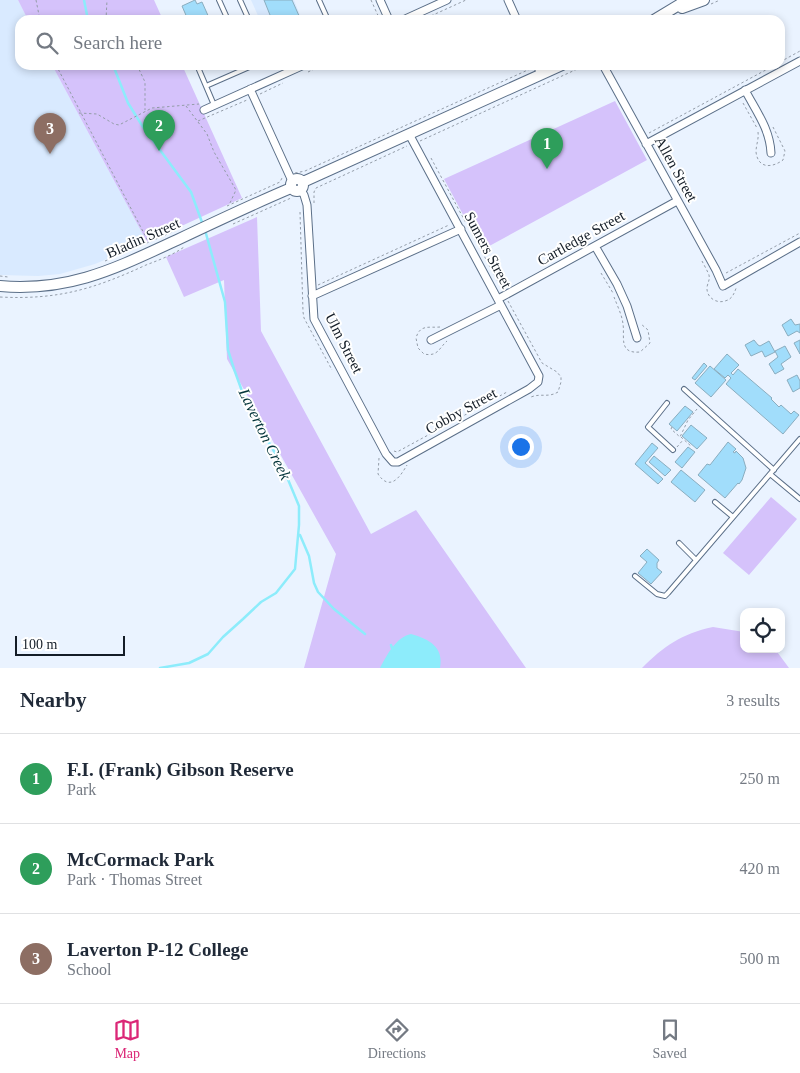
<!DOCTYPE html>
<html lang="en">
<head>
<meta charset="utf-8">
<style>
  :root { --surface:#fff; --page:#f6f6f7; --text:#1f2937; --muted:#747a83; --line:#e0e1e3; --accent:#db2777 }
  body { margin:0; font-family:"Times New Roman",serif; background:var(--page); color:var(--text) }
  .controls { position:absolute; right:15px; bottom:15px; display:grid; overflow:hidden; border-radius:10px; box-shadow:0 2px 8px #0003 }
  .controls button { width:45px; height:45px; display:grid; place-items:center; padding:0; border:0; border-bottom:1px solid var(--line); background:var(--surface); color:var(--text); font:25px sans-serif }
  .scale { position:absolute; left:15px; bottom:12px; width:110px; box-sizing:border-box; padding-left:5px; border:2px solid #141d27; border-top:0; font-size:14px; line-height:18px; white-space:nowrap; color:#141d27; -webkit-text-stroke:4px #fff; paint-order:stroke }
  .you { position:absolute; left:520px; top:446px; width:18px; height:18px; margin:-12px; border:4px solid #fff; border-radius:50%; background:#1a73e8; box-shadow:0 0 0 8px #1a73e833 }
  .badge { display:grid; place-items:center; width:32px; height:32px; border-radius:50%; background:var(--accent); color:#fff; font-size:16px; font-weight:700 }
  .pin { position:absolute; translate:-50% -41px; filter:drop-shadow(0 1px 2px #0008) }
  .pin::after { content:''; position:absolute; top:26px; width:18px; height:15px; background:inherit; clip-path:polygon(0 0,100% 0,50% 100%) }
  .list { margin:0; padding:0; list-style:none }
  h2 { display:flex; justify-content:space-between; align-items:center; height:65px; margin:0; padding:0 20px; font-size:21px }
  h2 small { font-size:16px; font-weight:400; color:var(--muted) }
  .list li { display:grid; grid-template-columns:32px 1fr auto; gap:15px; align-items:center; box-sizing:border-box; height:90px; padding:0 20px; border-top:1px solid var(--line) }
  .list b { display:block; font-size:19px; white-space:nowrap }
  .list p { margin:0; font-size:16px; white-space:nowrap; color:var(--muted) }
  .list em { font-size:16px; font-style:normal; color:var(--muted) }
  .icon { flex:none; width:28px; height:28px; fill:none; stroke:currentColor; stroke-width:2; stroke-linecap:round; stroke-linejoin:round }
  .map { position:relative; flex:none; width:800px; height:668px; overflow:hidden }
  .search { position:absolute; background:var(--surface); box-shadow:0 2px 8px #0003; left:15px; right:15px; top:15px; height:55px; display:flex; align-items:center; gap:12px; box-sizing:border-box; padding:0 18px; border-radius:15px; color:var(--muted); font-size:19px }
  .sheet { height:335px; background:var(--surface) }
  nav { display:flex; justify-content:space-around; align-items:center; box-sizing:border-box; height:70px; border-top:1px solid var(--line); background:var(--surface); font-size:14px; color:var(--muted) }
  nav a { display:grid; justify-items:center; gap:2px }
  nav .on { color:var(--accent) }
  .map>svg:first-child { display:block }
</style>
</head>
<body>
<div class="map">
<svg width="800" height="668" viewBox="0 0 800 668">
  <rect width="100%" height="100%" fill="#eaf3ff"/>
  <path fill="#d9eaff" d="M0 0H18L28 20H20V65H52L147 242 95 264 60 274 38 276 0 275Z
    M251 0H294L302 20H260Z"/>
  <path fill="#d5c2fb" d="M18 0H154L163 20H28Z
    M52 65H182L242 198 147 242Z
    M615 101 647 160 482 250 444 179Z
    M257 217 261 331 371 534 416 510 526 668H304L336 554 227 359 224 280 184 297 166 257Z
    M771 497 797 519 749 575 723 553Z
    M713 627 744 632V649H775L789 668H642C664 646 681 634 713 627Z"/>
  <path fill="#8decfb" d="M411 634C429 639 444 647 440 668H380C387 655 396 637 411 634Z"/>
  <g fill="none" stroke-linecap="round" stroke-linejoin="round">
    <path stroke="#8decfb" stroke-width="2.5" d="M84 0 88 20
      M113 65 128 103 143 127 191 192 203 225
      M300 535 309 556 314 583 318 592 334 609 365 634
      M391 645 393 651
      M160 668 189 663 208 654 223 637 243 619 261 602 276 593 295 569 299 525V506L282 465 247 405 234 369 228 350 225 302 205 230"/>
  </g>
  <path fill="#a1ddfb" stroke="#8aadbf" d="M195 0 197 4 202 2 210 20H188L182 6Z
    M264 0H292L300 18 295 20H290L289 17 285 19 286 20H272Z
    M791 319 795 325 800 324V333L797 331 788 336 782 325Z
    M754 340 758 345 760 346 769 341 775 352 765 357 762 351 751 356 745 345Z
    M800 340V354L794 343Z
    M785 346 791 357 781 364 784 369 775 374 769 364 778 357 775 351Z
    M727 354 739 365 731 373 733 375 738 369 772 398 771 399 779 407 781 405 791 414 794 411 799 415 783 434 726 384 731 378 728 375 725 378 714 369Z
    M704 363 707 366 695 380 692 378Z
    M710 366 726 380 711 397 695 383Z
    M797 375 800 381V388L793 392 787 380Z
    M685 406 693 412 677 431 669 424Z
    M691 425 707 438 697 449 682 436Z
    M728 442 736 449 733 452 735 453 736 451 743 458 746 468 742 480 739 484 738 483 725 498 698 475 707 464 710 465Z
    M652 443 658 448 645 463 663 479 658 484 635 464Z
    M688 447 695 452 682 468 675 462Z
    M654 456 671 470 665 476 649 462Z
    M681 470 705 490 695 502 671 482Z
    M647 549 659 560 657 563V568L662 572 651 584 638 573 647 562 640 556Z"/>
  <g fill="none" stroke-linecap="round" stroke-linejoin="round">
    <defs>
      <path id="lane" d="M219 0 228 20
        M240 0 249 20
        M319 0 328 20
        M197 65 214 105
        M206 86 254 65
        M684 389 774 470
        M667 403 648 427 673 450
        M770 474 800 499
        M715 502 733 517
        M679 543 696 560
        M635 576 657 594 665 596 668 593 800 439"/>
      <path id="street" d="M380 0 389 20
        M508 0 517 20
        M403 20 447 0
        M537 65 541 74
        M603 65 716 270 723 286 800 242
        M250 89 292 181
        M745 90C756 111 770 129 771 153
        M204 110 304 65
        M646 144 800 61
        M301 190 304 195 307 205 314 319 386 454 393 462H398L529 389 538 382 539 376 409 134
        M595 246 617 284 627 306 637 338
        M312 296 461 229
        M498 299 677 201
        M431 340 501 305"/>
      <path id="secondary" d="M682 8 704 0
        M654 20 687 0
        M291 185a6 6 0 1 1 12 0a6 6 0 1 1-12 0Z
        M303 182 562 65
        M0 286C70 292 116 268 177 240 215 222 253 204 291 188"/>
    </defs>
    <use href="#lane" stroke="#5b6f88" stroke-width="6"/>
    <use href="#street" stroke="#5b6f88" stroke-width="9"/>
    <use href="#secondary" stroke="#5b6f88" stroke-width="12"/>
    <path stroke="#949da9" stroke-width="1" stroke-dasharray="2.5 2.5" stroke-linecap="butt" d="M36 0 40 20
      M371 0 380 20
      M711 4 720 0
      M106 20 107 0
      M422 20 466 0
      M676 20 683 17
      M780 62 800 51
      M56 65 148 241
      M137 65 145 82V110
      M308 72 323 65
      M260 94 283 83
      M743 103 757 128
      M186 106 207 134 214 152 236 190 229 205
      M79 113 97 114 114 124 119 125 152 108 199 104
      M198 121 247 100
      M758 132C759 139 756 145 756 152 758 169 772 168 783 160L785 151 773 127
      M649 133 775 65
      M420 141 586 65
      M431 158 466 223
      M305 171 530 69
      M295 173 305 171
      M314 203V192L316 188 407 146
      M227 206 280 182 282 178
      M300 212 303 312 304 318 332 370
      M233 224 291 198
      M468 226 502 289
      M105 261 177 230
      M702 261C704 265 707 270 709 275 710 280 708 282 707 287 706 297 716 304 725 301 733 299 734 293 737 286
      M601 273 613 293
      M726 273 800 233
      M0 276 8 277
      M318 285 449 225
      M0 297C58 300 94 289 146 265 159 260 173 255 184 247
      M614 297C617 305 622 315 623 324 625 337 618 354 640 352L650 343 648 330 641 324
      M508 301 542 363 557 372 561 377V382L558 392C548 398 541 393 531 397
      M440 327C429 328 420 324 416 338L418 348 424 354C438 357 439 348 447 341
      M672 427 671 429 680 437 688 420 697 409
      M681 437 692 447
      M677 447 683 440
      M394 451 397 452 507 392
      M379 458 378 474C390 492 400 477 407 465"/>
    <use href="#lane" stroke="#fff" stroke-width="4"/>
    <use href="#street" stroke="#fff" stroke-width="7"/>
    <use href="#secondary" stroke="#fff" stroke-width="10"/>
  </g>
  <g text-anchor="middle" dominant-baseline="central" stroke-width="4" stroke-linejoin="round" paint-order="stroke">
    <g font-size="15" fill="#141d27" stroke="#fff">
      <text transform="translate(676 169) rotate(61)">Allen Street</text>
      <text transform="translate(143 238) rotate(-24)">Bladin Street</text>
      <text transform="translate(581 238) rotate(-29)">Cartledge Street</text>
      <text transform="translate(488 250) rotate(62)">Sumers Street</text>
      <text transform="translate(344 343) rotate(63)">Ulm Street</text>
      <text transform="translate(461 411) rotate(-29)">Cobby Street</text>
    </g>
    <g font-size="16" font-style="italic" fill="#04353b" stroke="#fff">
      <text transform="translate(265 434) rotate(64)">Laverton Creek</text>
    </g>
  </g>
</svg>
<div class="controls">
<button><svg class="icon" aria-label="locate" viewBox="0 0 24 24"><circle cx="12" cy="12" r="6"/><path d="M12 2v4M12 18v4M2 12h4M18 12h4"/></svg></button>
</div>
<div class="scale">100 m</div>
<div class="you"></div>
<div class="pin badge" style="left:547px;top:169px;background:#2e9e5b">1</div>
<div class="pin badge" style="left:159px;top:151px;background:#2e9e5b">2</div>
<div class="pin badge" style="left:50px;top:154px;background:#8d6e63">3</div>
<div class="search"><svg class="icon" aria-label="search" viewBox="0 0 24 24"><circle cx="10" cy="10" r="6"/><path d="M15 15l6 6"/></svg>Search here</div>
</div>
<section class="sheet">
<h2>Nearby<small>3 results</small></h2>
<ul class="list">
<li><span class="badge" style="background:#2e9e5b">1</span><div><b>F.I. (Frank) Gibson Reserve</b><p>Park</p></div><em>250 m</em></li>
<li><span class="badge" style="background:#2e9e5b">2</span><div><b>McCormack Park</b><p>Park · Thomas Street</p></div><em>420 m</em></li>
<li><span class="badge" style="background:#8d6e63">3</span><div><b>Laverton P-12 College</b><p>School</p></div><em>500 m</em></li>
</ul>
</section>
<nav>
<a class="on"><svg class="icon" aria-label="map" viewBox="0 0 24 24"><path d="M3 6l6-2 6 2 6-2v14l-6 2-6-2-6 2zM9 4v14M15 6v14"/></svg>Map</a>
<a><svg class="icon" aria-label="directions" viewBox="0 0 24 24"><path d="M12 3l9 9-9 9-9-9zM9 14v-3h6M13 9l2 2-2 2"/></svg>Directions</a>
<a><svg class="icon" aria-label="saved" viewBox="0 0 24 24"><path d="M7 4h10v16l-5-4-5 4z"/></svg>Saved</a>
</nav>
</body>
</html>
